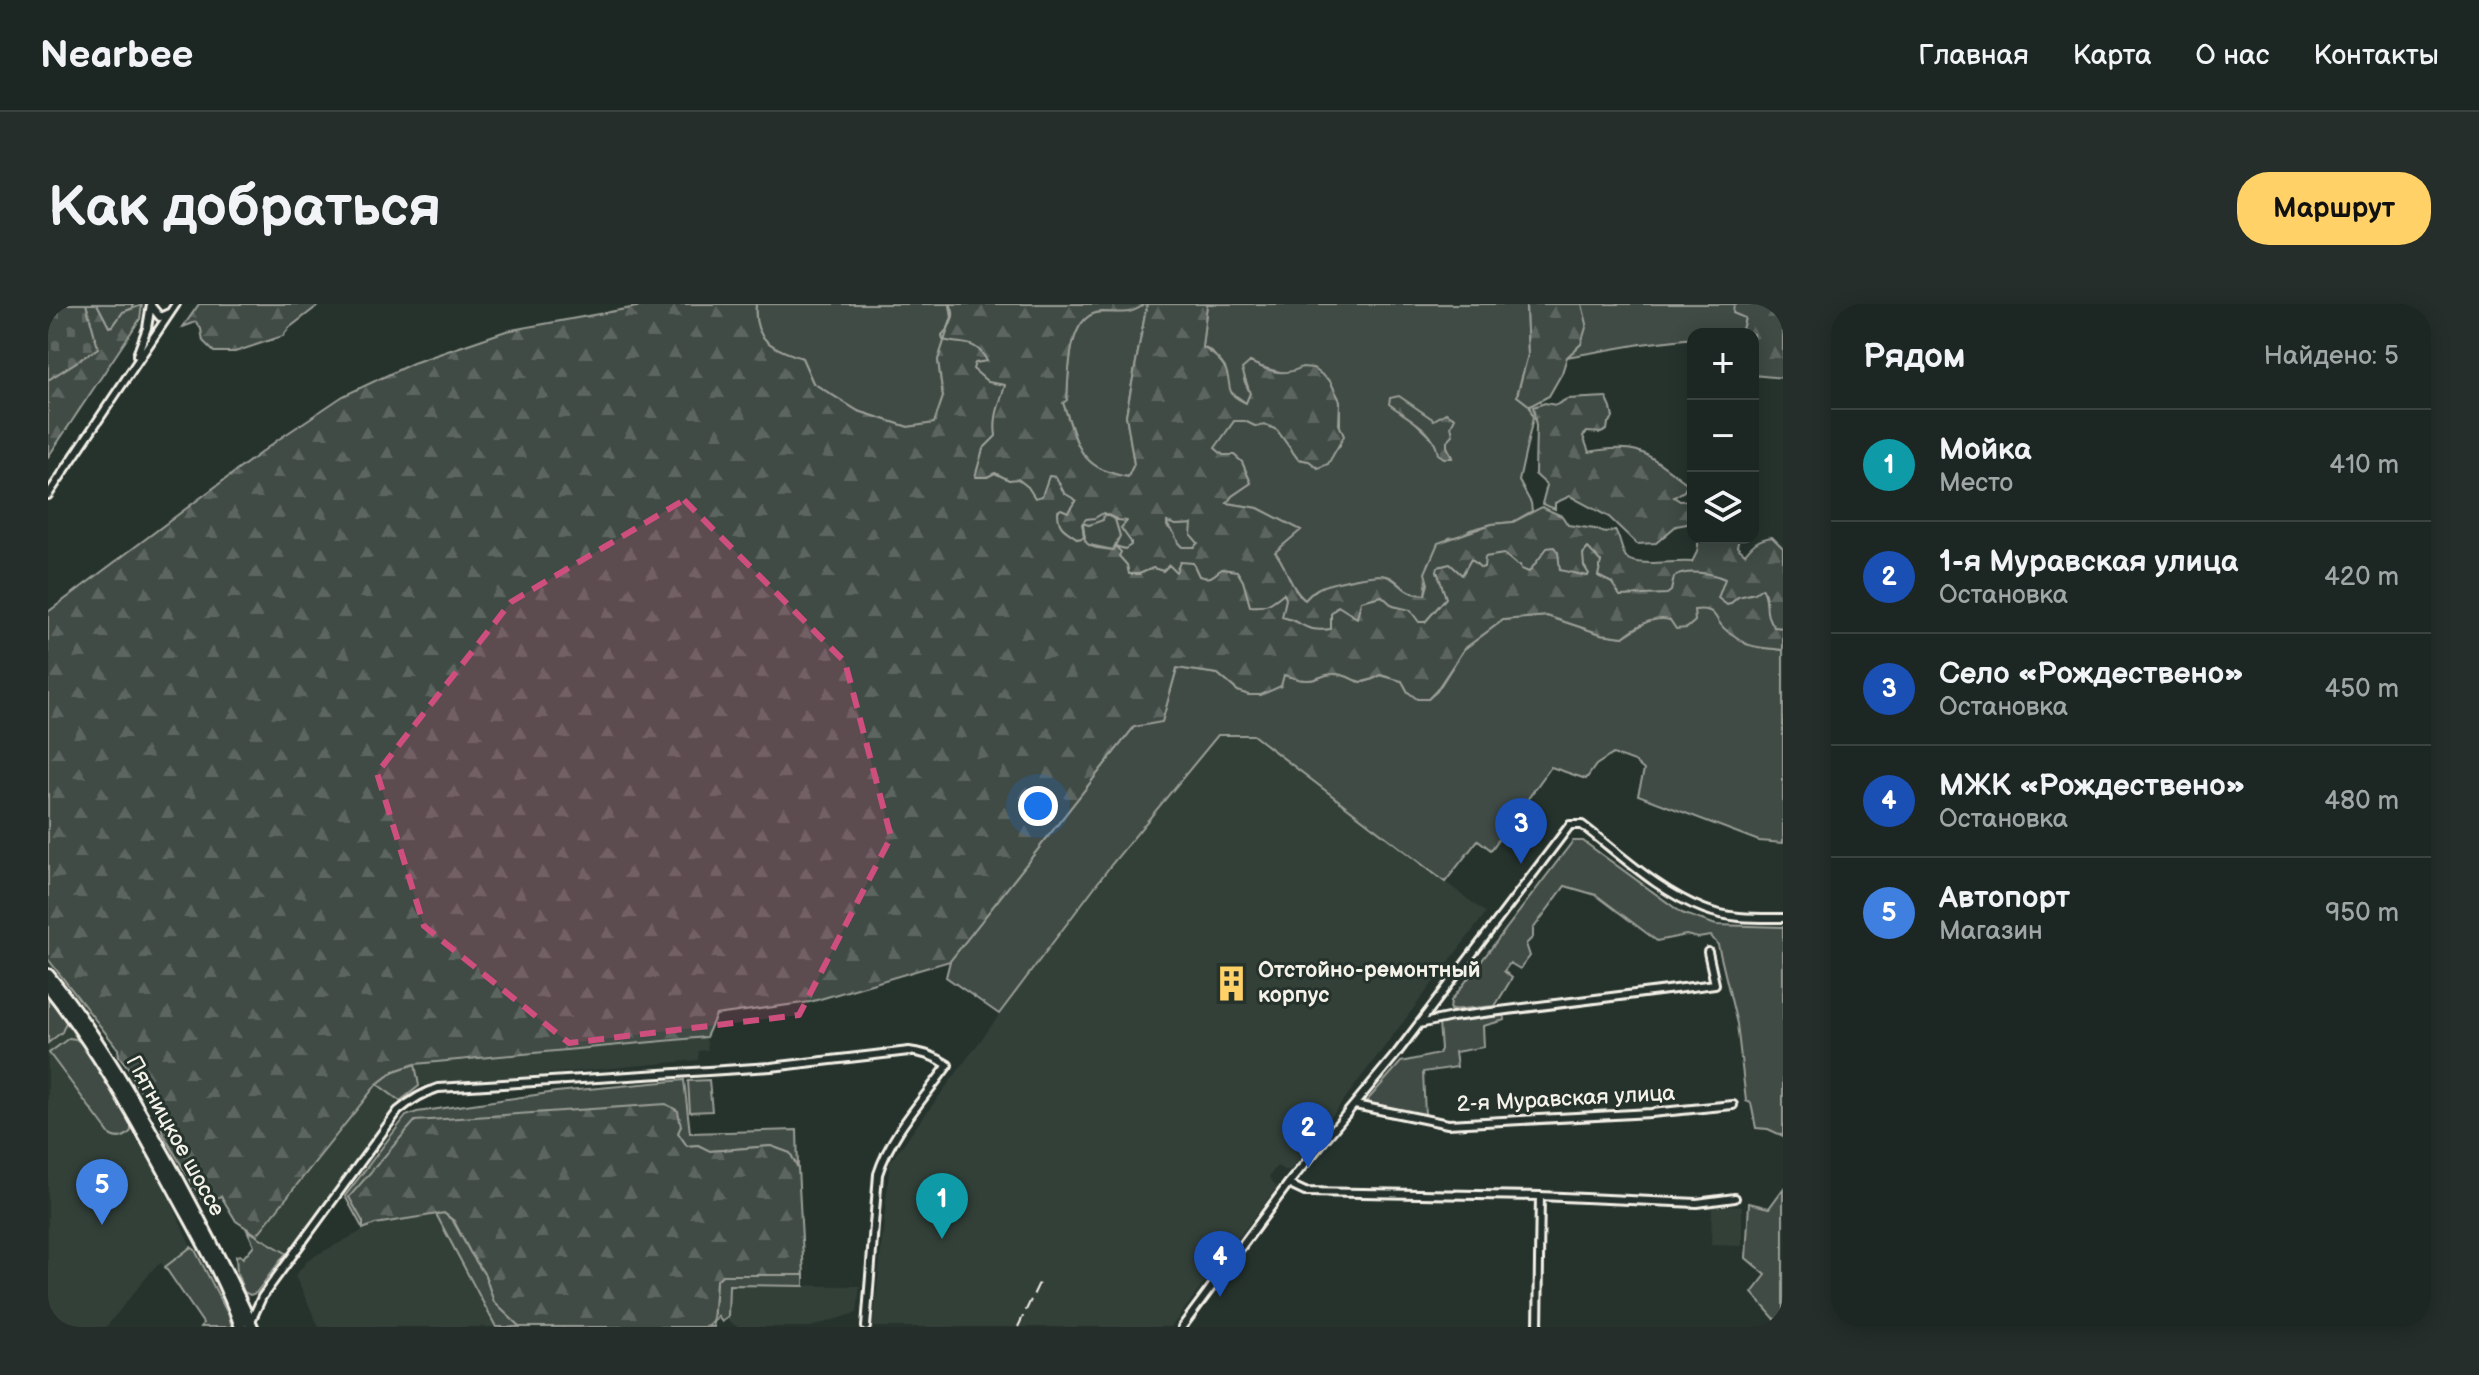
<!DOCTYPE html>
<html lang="ru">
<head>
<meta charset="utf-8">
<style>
  :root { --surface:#1c2622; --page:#252e2a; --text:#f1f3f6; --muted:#a0a5a5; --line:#3a4340; --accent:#ffd166 }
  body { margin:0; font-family:"Balsamiq Sans",sans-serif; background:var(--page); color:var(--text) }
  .controls { position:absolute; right:24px; top:24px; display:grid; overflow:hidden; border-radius:16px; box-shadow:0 4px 20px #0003 }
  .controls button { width:72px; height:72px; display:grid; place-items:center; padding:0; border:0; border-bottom:2px solid var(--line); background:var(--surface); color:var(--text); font:40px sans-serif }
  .you { position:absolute; left:990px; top:502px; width:28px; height:28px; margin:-20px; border:6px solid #fff; border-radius:50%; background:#1a73e8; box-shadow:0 0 0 12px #1a73e833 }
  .badge { display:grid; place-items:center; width:52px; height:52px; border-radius:50%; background:var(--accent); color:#fff; font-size:26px; font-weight:700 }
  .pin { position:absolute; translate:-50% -66px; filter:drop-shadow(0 2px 4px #0008) }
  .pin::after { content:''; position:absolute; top:42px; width:28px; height:24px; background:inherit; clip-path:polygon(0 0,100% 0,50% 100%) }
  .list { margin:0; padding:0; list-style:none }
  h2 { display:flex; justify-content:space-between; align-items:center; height:104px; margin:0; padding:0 32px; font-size:34px }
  h2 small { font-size:26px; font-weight:400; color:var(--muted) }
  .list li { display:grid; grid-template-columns:52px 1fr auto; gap:24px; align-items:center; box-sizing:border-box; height:112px; padding:0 32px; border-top:2px solid var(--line) }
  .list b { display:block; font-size:30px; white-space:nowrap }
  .list p { margin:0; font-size:26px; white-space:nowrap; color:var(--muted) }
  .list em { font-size:26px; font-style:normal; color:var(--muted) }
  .icon { flex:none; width:44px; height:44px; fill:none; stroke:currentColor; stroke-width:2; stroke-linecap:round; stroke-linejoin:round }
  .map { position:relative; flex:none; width:1735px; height:1023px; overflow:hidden; border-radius:32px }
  header { display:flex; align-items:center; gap:48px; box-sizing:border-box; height:112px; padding:0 40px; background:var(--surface); border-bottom:2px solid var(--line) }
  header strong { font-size:38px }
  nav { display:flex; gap:44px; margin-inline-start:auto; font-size:28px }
  .intro { display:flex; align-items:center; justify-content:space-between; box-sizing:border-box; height:192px; padding:0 48px }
  h1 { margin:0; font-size:56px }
  .button { padding:20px 36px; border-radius:32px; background:var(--accent); color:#111; font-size:28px; font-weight:700 }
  main { display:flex; gap:48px; padding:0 48px }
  aside { flex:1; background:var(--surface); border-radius:32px; box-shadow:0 4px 20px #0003 }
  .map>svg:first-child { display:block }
</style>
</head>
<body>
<header>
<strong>Nearbee</strong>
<nav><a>Главная</a><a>Карта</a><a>О нас</a><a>Контакты</a></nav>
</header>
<div class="intro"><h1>Как добраться</h1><a class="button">Маршрут</a></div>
<main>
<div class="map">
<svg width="1735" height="1023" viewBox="0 0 1735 1023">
  <defs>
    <pattern id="forest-firs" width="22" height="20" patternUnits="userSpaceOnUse" patternTransform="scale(2)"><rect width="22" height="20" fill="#414b45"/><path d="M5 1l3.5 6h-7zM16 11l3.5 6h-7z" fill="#5d6560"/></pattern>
    <pattern id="cemetery-stones" width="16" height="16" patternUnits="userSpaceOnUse" patternTransform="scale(2)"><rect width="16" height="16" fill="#414b45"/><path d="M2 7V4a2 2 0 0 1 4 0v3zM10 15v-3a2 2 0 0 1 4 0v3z" fill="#5d6560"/></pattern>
  </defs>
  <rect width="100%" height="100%" fill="#26332d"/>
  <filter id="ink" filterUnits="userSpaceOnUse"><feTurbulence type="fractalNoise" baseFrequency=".0125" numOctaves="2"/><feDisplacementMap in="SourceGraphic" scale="16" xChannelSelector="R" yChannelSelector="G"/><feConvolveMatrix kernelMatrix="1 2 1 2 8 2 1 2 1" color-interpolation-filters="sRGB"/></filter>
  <g filter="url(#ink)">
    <path fill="#333f39" d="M1170 431H1205L1438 609 1242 867 1236 866 1229 862 1225 867 1221 873 1229 883 1123 1023H825L842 858 1063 561Z
      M0 691 51 763 83 819 127 906 143 943 117 963 113 959 106 964 58 1023H0Z
      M658 733 660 746 651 747 650 756 371 782 367 760Z
      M329 780 352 797 238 949 209 931Z
      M1664 901 1694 902V942L1663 941Z
      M388 910 448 1023H271L247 972 261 955 327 920Z
      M680 981 812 982 809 1009 801 1011 763 1023H690L680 1017Z"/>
    <path fill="#414b45" stroke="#9a9e96" stroke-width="2" fill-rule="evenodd" d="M49 0H85V4L75 8 65 22 61 23Z
      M708 0H902L904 13 890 56 895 93 886 120 860 123 810 107 765 79 754 54C725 44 704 37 708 0Z
      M1097 0H1099L1078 111 1086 160 1080 173C1030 165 1031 142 1015 99L1019 95C1021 70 1019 9 1054 8 1073 8 1081 11 1097 0Z
      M1159 0H1478L1480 51 1469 91 1480 98 1485 114 1471 177 1483 199 1484 207 1465 218 1444 220 1422 226 1413 232 1401 234 1381 258 1377 291C1352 290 1355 277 1339 272 1327 268 1276 281 1266 287 1263 289 1259 294 1257 296 1245 287 1235 262 1227 248L1252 226 1210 204 1178 199 1184 192 1203 179 1194 158 1186 151H1175L1166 144 1186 117H1197L1207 122 1219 121 1229 126 1250 155 1261 157 1270 163 1292 142V97L1282 77C1256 71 1225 70 1202 58L1196 76 1202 89 1198 99 1180 86 1177 64 1163 47 1154 43ZM1373 109C1395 122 1394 134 1404 153L1368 119Z
      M1534 0H1686V9L1697 14 1693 30H1645V34L1593 40 1519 53 1533 40Z
      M1055 209 1067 215 1072 232 1065 246 1037 240 1035 219 1041 221Z
      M1118 218 1129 221 1144 220 1150 239 1146 243H1134L1130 239Z
      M1657 304 1667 310 1680 328 1690 332 1698 340 1735 346V539L1711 537 1590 491 1596 466 1587 458 1565 450 1548 461 1538 475 1503 463 1443 546 1430 536 1397 578 1205 431H1170L1063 561 951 710 898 673 902 657 1086 423 1114 417 1129 364 1170 370 1190 387 1201 391 1236 371C1246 374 1256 378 1267 375 1273 373 1278 370 1285 370 1308 369 1305 388 1332 371L1354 377 1360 388 1380 395 1389 387 1416 345 1455 316 1499 312 1553 330 1575 333 1600 317 1611 313 1622 316 1646 306Z
      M1525 537H1535L1634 609 1668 621 1735 623V832L1720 825 1708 824 1703 799 1698 797 1689 720 1670 641 1663 632 1650 634 1638 631 1609 637 1548 591 1517 582 1485 625V633L1478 640 1482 652 1472 665 1462 659 1456 667 1464 674 1447 702 1402 706 1403 697Z
      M0 691 18 718 14 728 0 739Z
      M1456 710 1457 716 1435 722 1436 743 1407 748 1409 763 1375 768 1377 811 1316 800 1353 758 1391 750 1393 745 1391 719Z
      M21 734 28 735 38 743 83 819V827C77 834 71 836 63 832L1 749Z
      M367 760 371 782 352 797 329 780 346 767Z
      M636 776 642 829 749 826 750 864 742 849 723 842 661 847 650 841 639 842 630 829 315 918V925L297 892 358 812 369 808 508 788Z
      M661 776 664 807 642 808 640 777Z
      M1735 885V1023H1722L1732 1021 1704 989 1718 971 1698 954 1701 899 1721 904Z
      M396 909 405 917 422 948 437 971 446 998 472 1023H448L388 910Z
      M199 926 238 949 208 989 202 991 196 988 189 969 188 952 192 951 195 954 206 941Z
      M143 943 147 946 181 1012 184 1023H153L155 1019 117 963Z
      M674 971H756V982L681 981 680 1013 674 1018 670 1012 665 1018 666 1023H658L665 1018 668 977Z"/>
    <path fill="url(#forest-firs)" stroke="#9a9e96" stroke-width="2" fill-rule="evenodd" d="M38 0H49L61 23 65 22 75 8 94 1 92 15 0 153V76L50 44Z
      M151 0H272L241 24 235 32 187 48H166L155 37 153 25 148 18 135 23Z
      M605 0H708C704 37 725 44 754 54L765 79 810 107 860 123 886 119 895 93 890 56 904 13 902 0H1097C1081 12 1073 8 1054 8 1019 9 1021 70 1019 96L1015 99C1030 141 1030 165 1080 173L1086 160 1078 111 1099 0H1159L1154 43C1162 47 1174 57 1178 66 1185 85 1175 88 1198 99L1202 89 1194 65 1202 58C1218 67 1237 73 1254 63L1265 64 1282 77 1292 97 1291 120 1296 132 1280 160 1270 164 1261 157 1250 155 1229 126 1219 121 1207 122 1197 117H1186L1167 144 1175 151H1186L1194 158 1203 179 1184 192 1179 199 1210 204 1253 226 1227 248C1239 262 1242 285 1257 296 1261 292 1265 287 1271 284 1280 279 1329 269 1338 272 1354 277 1352 290 1377 291L1380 280 1377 269 1390 239 1444 220 1465 218 1494 203 1514 212 1520 221 1547 225 1557 229 1567 226C1573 234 1573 250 1580 255 1592 263 1628 256 1644 258L1649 248 1651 234H1691L1689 243 1697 250C1705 240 1710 235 1724 233L1735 244V346C1724 344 1706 345 1697 339 1691 335 1687 332 1681 328 1665 319 1672 302 1646 306L1647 317 1639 324 1628 325 1622 316C1604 312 1589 322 1575 333L1553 330 1499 312 1455 316 1416 345 1388 387 1380 395H1369L1360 388 1354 377 1333 371C1304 387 1308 369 1285 370 1278 370 1274 373 1267 375 1256 378 1246 374 1236 371L1233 382 1213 391H1201L1190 387 1170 370 1129 364 1114 418 1086 423 902 657 762 698 668 711 658 733 367 760 346 767 329 780 209 931 188 917 173 892 156 899 115 830 112 815 100 794 89 783 82 766 71 752 70 745 0 655V308L231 135 295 92 365 59 458 27ZM1056 210 1067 215 1072 232 1065 246C1042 243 1034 245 1035 219L1041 221 1055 216ZM1119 218 1128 221 1144 220 1143 231 1150 239 1146 243H1134L1130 239 1126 229 1119 222Z
      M1478 0H1534L1539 20 1533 40 1519 53 1514 69 1501 92 1482 102 1469 92 1480 51Z
      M1686 0H1735V74L1705 71V30H1693L1697 14 1685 9Z
      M1351 92 1386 116 1398 109 1407 114 1403 122 1405 131 1399 137V143L1404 154H1396L1390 150C1386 125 1359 114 1341 100L1342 94Z
      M1558 93 1563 104 1565 114 1560 119 1559 126 1553 129 1539 128 1535 132 1541 148C1594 138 1598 150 1640 180L1636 187 1626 193 1632 197 1645 196V219L1628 222 1608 239 1589 240 1561 213 1522 192 1507 199V205L1494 200 1499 181 1487 170 1488 122 1485 103 1497 99 1508 101 1519 95Z
      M618 800 630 807 633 822 630 829 639 842 650 841 662 847 723 842 742 849 750 864 756 971H674L668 977 665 1018 658 1023H472L446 998 437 971 422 948 406 917 396 909 327 920 315 925V918L301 893 367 817Z"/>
    <path fill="url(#cemetery-stones)" stroke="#9a9e96" stroke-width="2" d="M0 0H38L50 44 0 76Z"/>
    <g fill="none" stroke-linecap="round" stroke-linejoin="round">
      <path stroke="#9fa39b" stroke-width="2" d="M902 0C910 12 902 23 894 31L895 36C915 42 927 34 939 57L927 59 925 65 940 78 957 81C952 100 945 112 948 132L935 145 927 173H939L947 169 961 176 970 175 980 183 987 194 994 192 1001 172 1008 173 1016 189 1028 196 1020 208 1013 205 1010 207C1010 226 1017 225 1030 235L1037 233 1034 220 1038 215 1047 214 1055 209 1070 216 1079 217 1073 224 1083 238V241L1077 245 1067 242 1073 248 1071 252 1079 261 1081 270H1091L1105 264 1115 267 1121 261 1128 268 1132 258 1145 259 1151 272C1164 276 1164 272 1174 265L1189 267 1195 277 1202 302C1219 304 1224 298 1236 289L1238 295 1234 313C1257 318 1256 329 1283 325V310L1290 302 1309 314 1313 297 1334 292 1345 302 1362 306 1371 318H1377L1398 294 1389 267 1390 263 1402 260 1414 271 1423 255 1433 264 1436 263 1437 253 1456 250 1469 261H1472L1473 265 1481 268 1499 244 1506 243 1510 248 1512 266 1539 272 1541 270 1536 262 1535 250 1540 244 1553 258 1550 272 1564 279 1572 292 1619 290 1623 287 1626 273C1638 265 1664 269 1677 275L1670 294 1679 301 1682 300 1690 293 1707 289 1714 284C1723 298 1713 307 1726 323L1735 324"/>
      <defs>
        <path id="minor" d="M103 2 112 13 121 9
          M89 51 99 24 103 0
          M0 191 128 0
          M1371 720 1404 713 1667 680 1660 648
          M1307 801 1400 820 1603 809 1685 801
          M1240 880 1257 888 1492 892 1649 899 1687 894
          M203 1017 214 993 350 807C363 796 374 789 390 784L723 763 861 747C876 749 887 752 900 761 875 796 843 829 830 870L818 1023
          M1134 1023 1240 880 1349 749 1522 521H1534C1572 550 1611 588 1656 605 1681 615 1708 614 1735 614
          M1490 1023 1492 892"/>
        <path id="primary" d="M0 671C52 735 89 802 129 874 155 923 182 972 204 1023
          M0 682C50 745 88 815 126 885 150 930 177 975 193 1023"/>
      </defs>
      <use href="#minor" stroke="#f4f1e8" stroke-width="12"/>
      <use href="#primary" stroke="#f4f1e8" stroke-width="16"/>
      <use href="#minor" stroke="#26332d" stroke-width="6"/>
      <use href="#primary" stroke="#26332d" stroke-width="10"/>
      <path stroke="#f4f1e8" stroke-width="2" stroke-dasharray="12 6" stroke-linecap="butt" d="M970 1023 991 979"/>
    </g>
  </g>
  <path fill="#ce4e7e" fill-opacity="0.2" stroke="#ce4e7e" stroke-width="6" stroke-dasharray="16 10" stroke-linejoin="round" d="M636 196 797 358 843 533 751 711 521 739 376 622 329 469 463 298Z"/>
  <defs>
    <symbol id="building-bare" viewBox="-9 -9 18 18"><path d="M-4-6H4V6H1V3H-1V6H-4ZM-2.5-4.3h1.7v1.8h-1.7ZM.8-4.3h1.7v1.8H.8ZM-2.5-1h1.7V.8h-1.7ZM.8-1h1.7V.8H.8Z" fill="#ffd166" stroke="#26332d" stroke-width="2.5" paint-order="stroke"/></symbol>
  </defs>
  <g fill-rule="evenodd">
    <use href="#building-bare" x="1158" y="654" width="51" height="51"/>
  </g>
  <g text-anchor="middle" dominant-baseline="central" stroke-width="6" stroke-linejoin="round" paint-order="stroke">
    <g font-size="22" font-weight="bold" fill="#f4f1e8" stroke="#26332d" text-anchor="start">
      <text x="1210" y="666">Отстойно-ремонтный<tspan x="1210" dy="25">корпус</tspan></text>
    </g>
    <g font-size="22" fill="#f4f1e8" stroke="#26332d">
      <text transform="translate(1518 795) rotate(-3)">2-я Муравская улица</text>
      <text transform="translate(127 832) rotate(61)">Пятницкое шоссе</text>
    </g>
  </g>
</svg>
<div class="controls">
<button>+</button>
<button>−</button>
<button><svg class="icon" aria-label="layers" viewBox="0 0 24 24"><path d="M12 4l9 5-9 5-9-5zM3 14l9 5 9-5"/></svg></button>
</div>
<div class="you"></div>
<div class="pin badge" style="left:894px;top:935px;background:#0f9aa8">1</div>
<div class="pin badge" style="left:1260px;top:864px;background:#1a4fb4">2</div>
<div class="pin badge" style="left:1473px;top:560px;background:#1a4fb4">3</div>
<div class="pin badge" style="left:1172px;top:993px;background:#1a4fb4">4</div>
<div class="pin badge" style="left:54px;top:921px;background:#3f7fe0">5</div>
</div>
<aside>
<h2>Рядом<small>Найдено: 5</small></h2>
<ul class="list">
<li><span class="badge" style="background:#0f9aa8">1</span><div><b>Мойка</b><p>Место</p></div><em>410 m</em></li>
<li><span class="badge" style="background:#1a4fb4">2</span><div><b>1-я Муравская улица</b><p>Остановка</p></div><em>420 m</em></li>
<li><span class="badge" style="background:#1a4fb4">3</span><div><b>Село «Рождествено»</b><p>Остановка</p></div><em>450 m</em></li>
<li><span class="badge" style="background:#1a4fb4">4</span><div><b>МЖК «Рождествено»</b><p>Остановка</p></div><em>480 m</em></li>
<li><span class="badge" style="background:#3f7fe0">5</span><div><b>Автопорт</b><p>Магазин</p></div><em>950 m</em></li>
</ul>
</aside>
</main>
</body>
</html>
